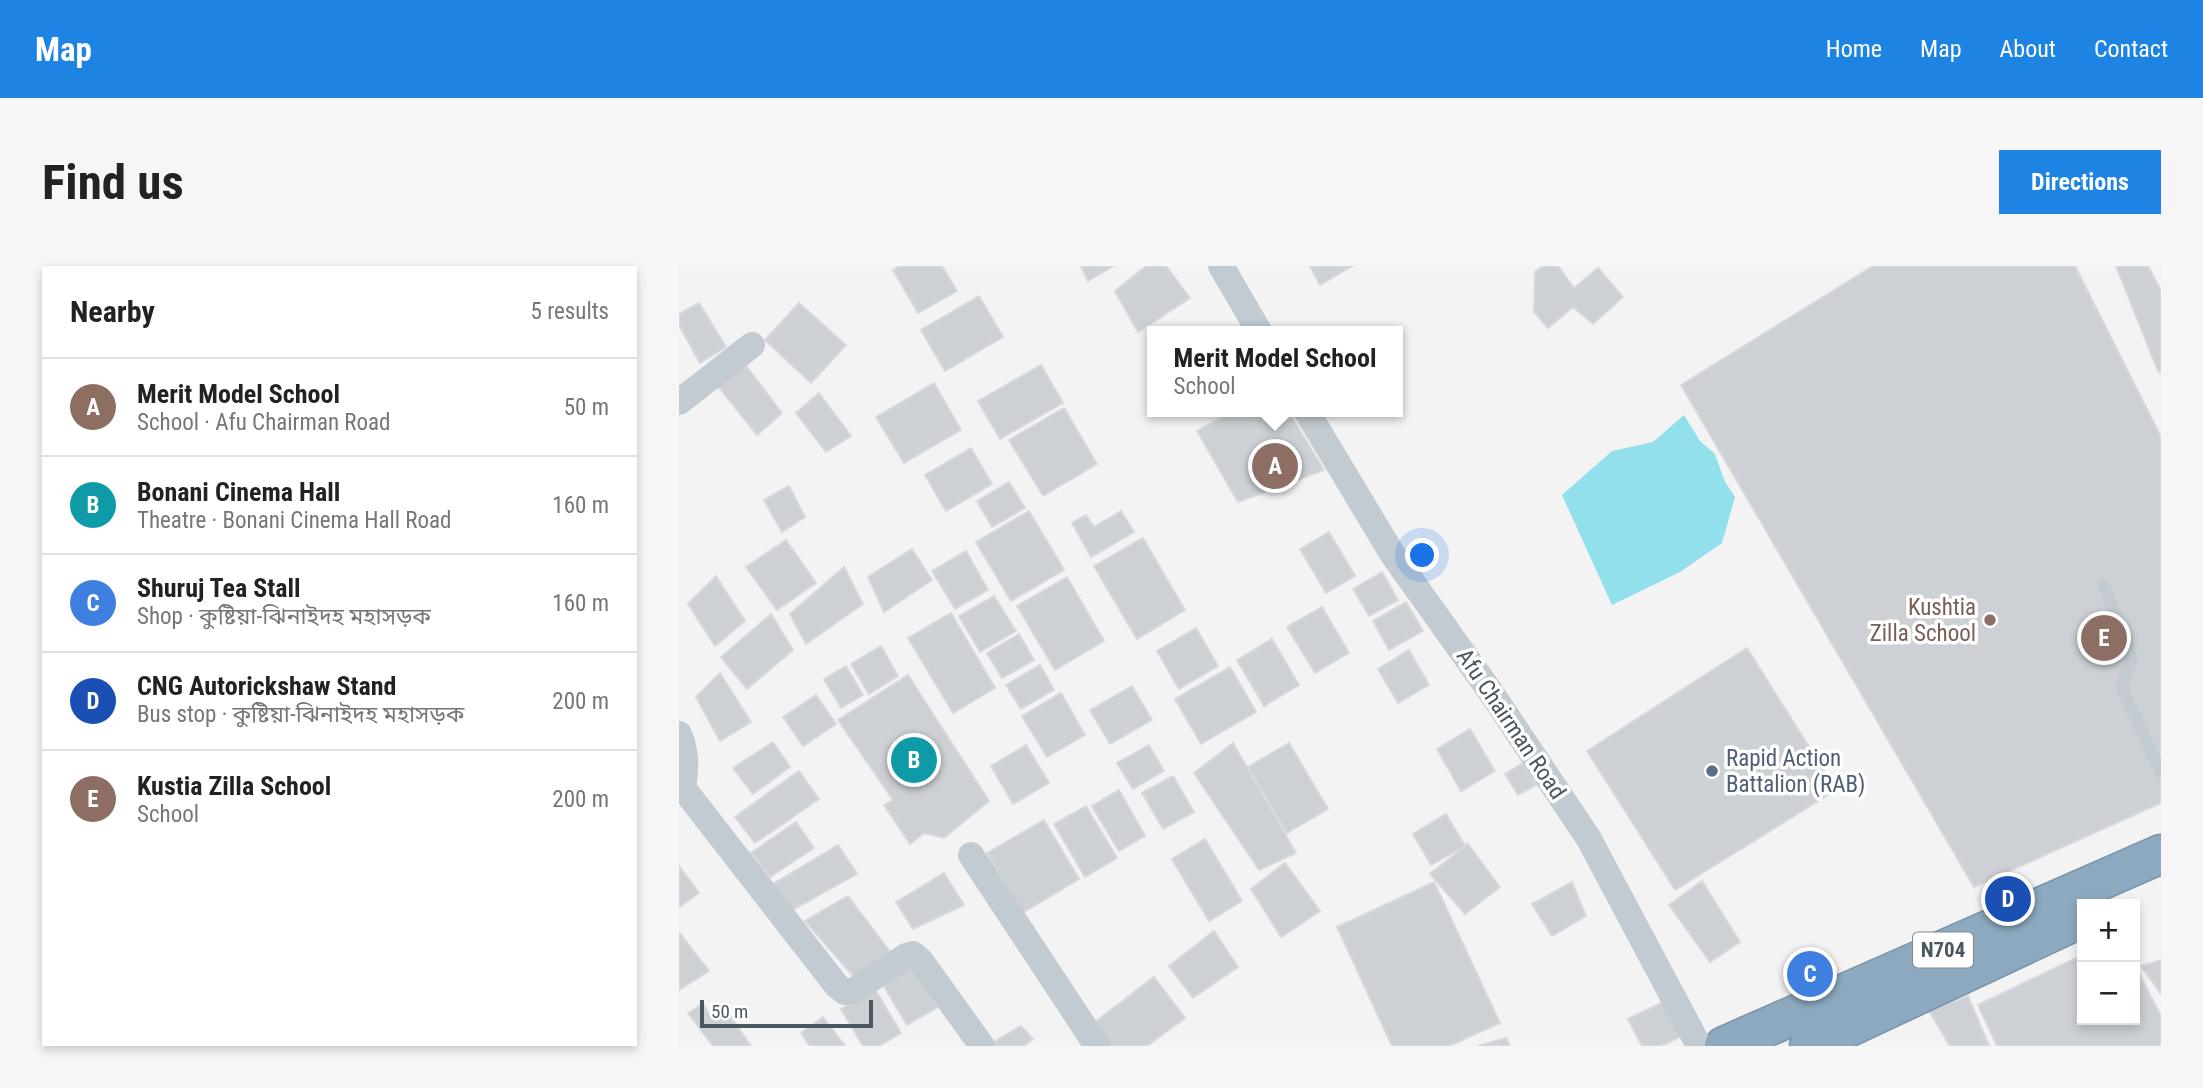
<!DOCTYPE html>
<html lang="en">
<head>
<meta charset="utf-8">
<style>
  :root { --surface:#fff; --page:#f6f6f6; --text:#222; --muted:#767676; --line:#e0e0e0; --accent:#1e84e3 }
  body { margin:0; font-family:"Roboto Condensed","Noto Sans Bengali",sans-serif; background:var(--page); color:var(--text) }
  .controls { position:absolute; right:21px; bottom:21px; display:grid; overflow:hidden; border-radius:0px; box-shadow:0 4px 10px #0003 }
  .controls button { width:63px; height:63px; display:grid; place-items:center; padding:0; border:0; border-bottom:2px solid var(--line); background:var(--surface); color:var(--text); font:35px sans-serif }
  .scale { position:absolute; left:21px; bottom:18px; width:173px; box-sizing:border-box; padding-left:7px; border:4px solid #4a5760; border-top:0; font-size:19px; line-height:24px; white-space:nowrap; color:#4a5760; -webkit-text-stroke:5px #fff; paint-order:stroke }
  .you { position:absolute; left:744px; top:290px; width:24px; height:24px; margin:-18px; border:5px solid #fff; border-radius:50%; background:#1a73e8; box-shadow:0 0 0 10px #1a73e833 }
  .badge { display:grid; place-items:center; width:46px; height:46px; border-radius:50%; background:var(--accent); color:#fff; font-size:23px; font-weight:700 }
  .pin { position:absolute; translate:-50% -50%; border:4px solid #fff; box-shadow:0 2px 7px #0006 }
  .popup { position:absolute; left:468px; top:60px; width:256px; height:91px; box-sizing:border-box; display:grid; place-content:center; border-radius:0px; background:var(--surface); filter:drop-shadow(0 2px 5px #0005); font-size:23px; white-space:nowrap; color:var(--muted) }
  .popup b { font-size:26px; color:var(--text) }
  .popup::after { content:''; position:absolute; left:50%; top:100%; margin-left:-14px; border:14px solid transparent; border-top-color:var(--surface) }
  .list { margin:0; padding:0; list-style:none }
  h2 { display:flex; justify-content:space-between; align-items:center; height:91px; margin:0; padding:0 28px; font-size:30px }
  h2 small { font-size:23px; font-weight:400; color:var(--muted) }
  .list li { display:grid; grid-template-columns:46px 1fr auto; gap:21px; align-items:center; box-sizing:border-box; height:98px; padding:0 28px; border-top:2px solid var(--line) }
  .list b { display:block; font-size:26px; white-space:nowrap }
  .list p { margin:0; font-size:23px; white-space:nowrap; color:var(--muted) }
  .list em { font-size:23px; font-style:normal; color:var(--muted) }
  .map { position:relative; flex:none; width:1482px; height:780px; overflow:hidden; border-radius:0px }
  header { display:flex; align-items:center; gap:42px; box-sizing:border-box; height:98px; padding:0 35px; background:var(--accent); color:#fff }
  header strong { font-size:33px }
  nav { display:flex; gap:38px; margin-inline-start:auto; font-size:24px }
  .intro { display:flex; align-items:center; justify-content:space-between; box-sizing:border-box; height:168px; padding:0 42px }
  h1 { margin:0; font-size:49px }
  .button { padding:18px 32px; border-radius:0px; background:var(--accent); color:#fff; font-size:24px; font-weight:700 }
  main { display:flex; gap:42px; padding:0 42px }
  aside { flex:1; background:var(--surface); border-radius:0px; box-shadow:0 4px 10px #0003 }
  .map>svg:first-child { display:block }
</style>
</head>
<body>
<header>
<strong>Map</strong>
<nav><a>Home</a><a>Map</a><a>About</a><a>Contact</a></nav>
</header>
<div class="intro"><h1>Find us</h1><a class="button">Directions</a></div>
<main>
<aside>
<h2>Nearby<small>5 results</small></h2>
<ul class="list">
<li><span class="badge" style="background:#8d6e63">A</span><div><b>Merit Model School</b><p>School · Afu Chairman Road</p></div><em>50 m</em></li>
<li><span class="badge" style="background:#0f9aa8">B</span><div><b>Bonani Cinema Hall</b><p>Theatre · Bonani Cinema Hall Road</p></div><em>160 m</em></li>
<li><span class="badge" style="background:#3f7fe0">C</span><div><b>Shuruj Tea Stall</b><p>Shop · কুষ্টিয়া-ঝিনাইদহ মহাসড়ক</p></div><em>160 m</em></li>
<li><span class="badge" style="background:#1a4fb4">D</span><div><b>CNG Autorickshaw Stand</b><p>Bus stop · কুষ্টিয়া-ঝিনাইদহ মহাসড়ক</p></div><em>200 m</em></li>
<li><span class="badge" style="background:#8d6e63">E</span><div><b>Kustia Zilla School</b><p>School</p></div><em>200 m</em></li>
</ul>
</aside>
<div class="map">
<svg width="1482" height="780" viewBox="0 0 1482 780">
  <rect width="100%" height="100%" fill="#f4f3f3"/>
  <path fill="#92e0eb" d="M1005 149 1021 175 1036 188 1046 216 1056 231 1043 277 1001 306 933 339 883 229 933 185 974 176Z"/>
  <path fill="#cdd0d4" stroke="#d7d9dd" stroke-width="2" d="M221 0H263L278 25 239 47 214 4Z
    M402 0H434L409 15Z
    M467 0H487L511 32 459 66 436 25Z
    M631 0H673L641 19Z
    M864 0H879L895 22 919 2 944 31 914 58 894 41 869 62 855 46 856 6Z
    M1194 0H1396L1482 171V537L1295 621 1002 119Z
    M1437 0H1469L1482 25V107L1479 105Z
    M300 30 324 71 266 105 242 64Z
    M20 37 47 81 21 97 0 59V48Z
    M120 37 167 79 132 117 86 74Z
    M65 97 103 147 78 169 39 120Z
    M362 99 384 137 321 173 299 135Z
    M255 117 282 164 225 197 197 151Z
    M140 127 172 170 147 186 117 147Z
    M385 142 418 198 364 230 330 174Z
    M553 146H610L645 204 559 236 518 165Z
    M292 182 313 218 267 245 246 209Z
    M330 216 346 242 313 261 298 235Z
    M110 220 126 251 103 266 85 234Z
    M350 245 385 304 332 335 297 276Z
    M442 245 455 266 412 291 393 257 407 249 415 261Z
    M650 266 676 310 647 327 621 283Z
    M464 272 506 344 458 373 415 300Z
    M107 274 137 317 98 344 67 301Z
    M233 283 253 314 205 346 189 311Z
    M287 285 309 324 276 343 253 305Z
    M165 301 184 338 127 378 111 348Z
    M703 306 719 334 690 350 674 323Z
    M37 310 66 355 36 380 9 338Z
    M388 311 425 375 376 404 338 340Z
    M315 330 337 365 301 386 280 350Z
    M727 336 744 365 710 384 694 355Z
    M643 341 670 387 636 407 608 361Z
    M272 347 316 422 274 447 229 372Z
    M92 348 114 384 68 423 42 391Z
    M517 362 539 400 500 423 478 385Z
    M340 368 355 394 323 412 308 387Z
    M593 373 620 419 585 440 558 394Z
    M202 380 219 410 190 428 172 398Z
    M1068 382 1157 524 996 624 908 485Z
    M730 384 750 419 719 437 699 403Z
    M361 399 375 424 342 443 327 419Z
    M167 400 184 429 162 442 145 413Z
    M551 401 577 446 522 478 496 433Z
    M41 407 72 456 41 475 17 431Z
    M229 409 310 535 265 572 245 567 231 578 205 539 214 534 159 454Z
    M453 420 473 454 431 478 411 444Z
    M382 427 406 469 368 491 343 450Z
    M137 429 157 458 124 480 104 451Z
    M791 463 816 505 782 525 758 483Z
    M94 476 111 501 74 528 54 502Z
    M554 477 617 587 580 604 515 507Z
    M610 477 649 543 608 567 569 501Z
    M347 479 370 517 334 538 312 500Z
    M470 479 485 505 454 523 438 497Z
    M844 497 857 519 839 529 826 508Z
    M120 505 140 533 76 577 56 551Z
    M494 510 515 546 484 563 463 527Z
    M440 524 466 570 440 585 413 540Z
    M407 540 438 592 406 611 375 558Z
    M767 548 786 580 752 599 734 568Z
    M365 554 400 613 343 647 308 587Z
    M117 556 135 582 91 611 72 587Z
    M526 573 563 635 530 655 493 593Z
    M789 578 821 621 786 648 751 608Z
    M159 579 178 608 110 646 89 621Z
    M606 597 641 645 602 671 572 623Z
    M0 600 20 627 0 641Z
    M265 607 285 639 234 663 217 636Z
    M1023 615 1061 676 1031 696 990 639Z
    M755 616 821 757 770 780H713L658 661Z
    M893 616 907 650 873 670 853 638Z
    M169 630 212 687 175 711 126 655Z
    M535 665 559 701 514 732 490 700Z
    M0 666 30 705 0 724Z
    M1403 689V754H1456V700L1482 750V780H1318L1299 739Z
    M1482 694V728L1462 700Z
    M234 699 259 741 228 759 203 717Z
    M475 711 506 752 468 780H428L412 759Z
    M196 723 222 767 200 780H184L162 743Z
    M1289 730 1310 780H1271L1250 745Z
    M984 736 1003 770 982 780H963L949 753Z
    M24 738 32 751 44 740 72 780H34L9 747Z
    M144 751 166 780H131L122 767Z
    M342 760 354 773 345 780H317L315 776Z
    M827 772 831 780H799Z"/>
  <g fill="none" stroke-linecap="round" stroke-linejoin="round">
    <defs>
      <path id="highway" d="M1045 780 1482 588
        M1130 780 1403 652"/>
    </defs>
    <use href="#highway" stroke="#7794ab" stroke-width="41"/>
    <path stroke="#c1cbd1" stroke-width="12" d="M1424 319C1430 333 1453 381 1452 392 1452 405 1443 411 1443 423L1482 506"/>
    <path stroke="#c1cbd1" stroke-width="26" d="M542 0 580 65
      M0 136 73 79
      M628 146 714 289 811 425 910 573 1020 780
      M0 468C8 487 7 502 4 522L158 720 166 726 174 725 227 690 234 688 242 695 303 780
      M292 589 418 780"/>
    <use href="#highway" stroke="#8ca9bf" stroke-width="38"/>
  </g>
  <circle fill="#8d6e63" stroke="#fff" stroke-width="2.5" cx="1311" cy="354" r="7"/>
  <circle fill="#5c6f8a" stroke="#fff" stroke-width="2.5" cx="1033" cy="505" r="7"/>
  <g text-anchor="middle" dominant-baseline="central" stroke-width="7" stroke-linejoin="round" paint-order="stroke">
    <rect fill="#fff" stroke="#808990" stroke-width="2" x="1234" y="666.5" width="60" height="35" rx="5"/>
    <g font-size="21" font-weight="bold" fill="#4a5760">
      <text x="1264" y="684">N704</text>
    </g>
    <g font-size="23" fill="#785e54" stroke="#fff" text-anchor="end">
      <text x="1297" y="341">Kushtia<tspan x="1297" dy="26">Zilla School</tspan></text>
    </g>
    <g font-size="23" fill="#4a5760" stroke="#fff">
      <text transform="translate(832 458) rotate(56)">Afu Chairman Road</text>
    </g>
    <g font-size="23" fill="#4e5e75" stroke="#fff" text-anchor="start">
      <text x="1047" y="492">Rapid Action<tspan x="1047" dy="26">Battalion (RAB)</tspan></text>
    </g>
  </g>
</svg>
<div class="controls">
<button>+</button>
<button>−</button>
</div>
<div class="scale">50 m</div>
<div class="you"></div>
<div class="pin badge" style="left:596px;top:200px;background:#8d6e63">A</div>
<div class="popup"><b>Merit Model School</b>School</div>
<div class="pin badge" style="left:235px;top:494px;background:#0f9aa8">B</div>
<div class="pin badge" style="left:1131px;top:708px;background:#3f7fe0">C</div>
<div class="pin badge" style="left:1329px;top:633px;background:#1a4fb4">D</div>
<div class="pin badge" style="left:1425px;top:372px;background:#8d6e63">E</div>
</div>
</main>
</body>
</html>
